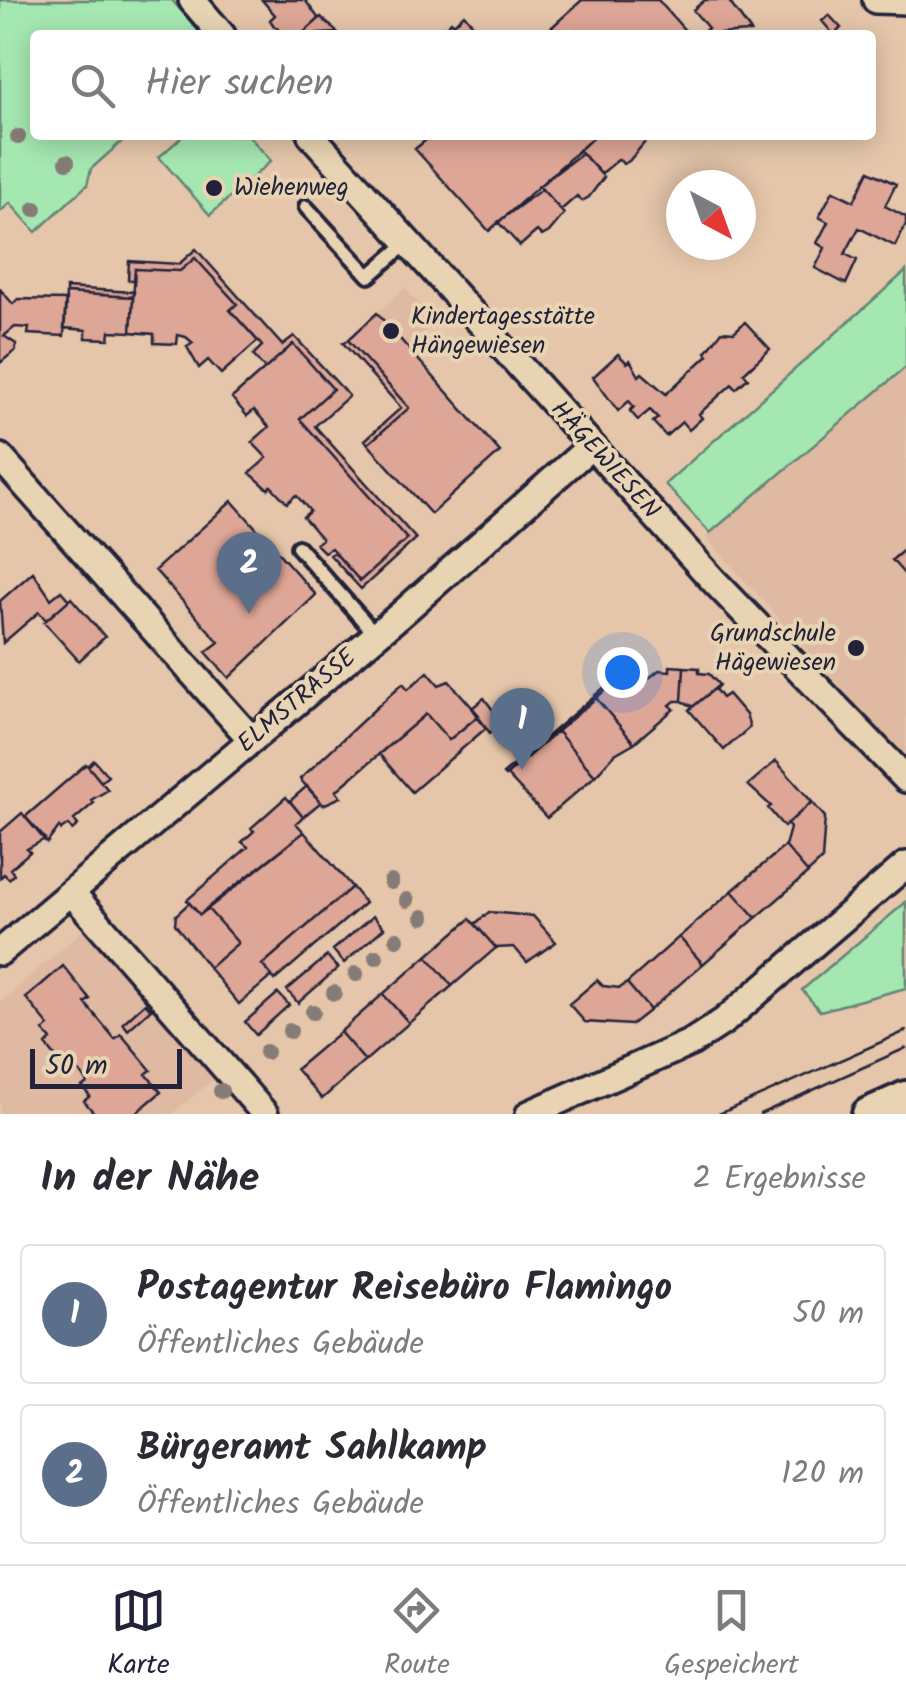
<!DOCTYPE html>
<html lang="de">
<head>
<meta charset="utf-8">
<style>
  :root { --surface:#fff; --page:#f7f7f7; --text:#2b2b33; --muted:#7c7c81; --line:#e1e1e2; --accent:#22223b }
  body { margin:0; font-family:Kalam,sans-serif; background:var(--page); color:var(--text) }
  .compass { position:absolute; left:666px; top:170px; width:90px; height:90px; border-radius:50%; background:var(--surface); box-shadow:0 5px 25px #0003; rotate:139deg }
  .scale { position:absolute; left:30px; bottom:25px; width:152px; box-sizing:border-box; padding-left:10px; border:5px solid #22223b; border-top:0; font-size:28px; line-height:35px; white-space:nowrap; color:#22223b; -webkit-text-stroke:8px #e8d4b2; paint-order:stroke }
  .you { position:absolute; left:622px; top:672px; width:35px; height:35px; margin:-25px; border:8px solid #fff; border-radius:50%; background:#1a73e8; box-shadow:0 0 0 15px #1a73e833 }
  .badge { display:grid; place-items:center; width:65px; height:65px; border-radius:50%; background:var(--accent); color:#fff; font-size:32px; font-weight:700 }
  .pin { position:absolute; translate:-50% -82px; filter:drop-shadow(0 2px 5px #0008) }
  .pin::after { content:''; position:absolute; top:52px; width:35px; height:30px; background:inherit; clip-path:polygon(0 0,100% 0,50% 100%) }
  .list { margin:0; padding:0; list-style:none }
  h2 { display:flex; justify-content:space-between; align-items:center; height:130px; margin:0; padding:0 40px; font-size:42px }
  h2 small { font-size:32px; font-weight:400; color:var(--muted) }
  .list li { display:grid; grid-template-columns:65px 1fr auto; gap:30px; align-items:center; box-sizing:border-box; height:140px; margin:0 20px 20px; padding:0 20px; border:2px solid var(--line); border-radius:10px }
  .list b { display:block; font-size:38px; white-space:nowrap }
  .list p { margin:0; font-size:32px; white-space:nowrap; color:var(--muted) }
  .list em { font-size:32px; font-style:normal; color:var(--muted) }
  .icon { flex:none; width:55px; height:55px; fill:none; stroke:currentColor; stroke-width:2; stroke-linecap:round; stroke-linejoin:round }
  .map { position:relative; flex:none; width:906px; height:1114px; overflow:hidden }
  .search { position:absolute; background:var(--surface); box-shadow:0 5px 25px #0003; left:30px; right:30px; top:30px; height:110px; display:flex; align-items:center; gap:25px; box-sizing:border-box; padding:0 35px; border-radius:10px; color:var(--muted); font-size:38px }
  .sheet { height:450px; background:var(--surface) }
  nav { display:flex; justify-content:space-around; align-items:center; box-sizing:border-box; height:140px; border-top:2px solid var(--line); background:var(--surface); font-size:28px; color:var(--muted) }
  nav a { display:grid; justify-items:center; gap:5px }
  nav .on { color:var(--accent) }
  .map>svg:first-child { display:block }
</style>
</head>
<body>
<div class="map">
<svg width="906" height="1114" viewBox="0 0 906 1114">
  <rect width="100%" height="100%" fill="#e5c6aa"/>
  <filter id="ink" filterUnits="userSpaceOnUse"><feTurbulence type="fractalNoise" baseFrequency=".01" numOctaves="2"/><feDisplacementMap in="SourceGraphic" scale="20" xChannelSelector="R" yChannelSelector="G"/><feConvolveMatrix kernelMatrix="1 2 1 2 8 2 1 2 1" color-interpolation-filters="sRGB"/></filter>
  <g filter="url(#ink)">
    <path fill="#dfb9a2" d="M405 288 435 322 377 373 348 340Z
      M906 367V760L706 537Z
      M89 931 214 1079 172 1114H0V1002L81 932Z"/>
    <path fill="#a5e7b1" stroke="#648476" stroke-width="2.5" d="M0 0H172L202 35H35V135H129L91 169 87 185 36 232 10 203 0 212Z
      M184 135H248L271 161 210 215 159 157Z
      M906 271V367L710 533 665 484Z
      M906 902V988L820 1011 802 990Z"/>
    <path fill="#dea696" stroke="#22223b" stroke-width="2.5" d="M262 0H305L319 19 301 35H287L274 26 270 20 275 15Z
      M582 0H658L689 35H543Z
      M705 0H728L751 32 700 35 708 28 693 10Z
      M464 14 482 35H438L451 21 454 24Z
      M829 15 841 28 834 35 822 21Z
      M321 17 338 33 301 35 319 19Z
      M432 135H596L489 231 415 149Z
      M596 135H638L645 142 629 161 623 164 619 159 601 174 579 150Z
      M582 153 604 177 589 197 582 201 577 196 561 210 539 186Z
      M869 171 896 184 885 206 906 217V224L895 246 859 228 845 254 857 260 846 284 815 268 825 248 817 243 828 222 819 217 833 191 854 201Z
      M542 189 564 214 549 232 542 236 537 231 520 246 498 222Z
      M196 249 282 345 294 336 349 396 315 426 416 539 361 589 330 555 334 552 360 581 407 539 300 419 333 389 293 344 265 369 253 355 262 346 230 310 237 304 195 258 180 271 135 269 134 280H128L129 261 179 264Z
      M195 258 237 304 230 310 258 341 221 374 208 360 199 368 187 347 193 343 186 337 178 335 177 344 154 343V334L131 332 135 269 180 271Z
      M66 288 134 292 133 297 66 293Z
      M0 289 13 304 18 299 66 300 64 336 28 334 29 328 15 327 4 336 16 344V350L0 363Z
      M66 293 133 297 131 332 110 331 109 339 86 338V330L64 328Z
      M377 313 500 452 431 514 368 444 409 408 348 340Z
      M745 322 770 349 744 373 748 378 736 389 732 384 699 414 702 418 689 430 682 422 666 436 653 422 658 418 650 410 638 420 630 411 634 407 629 401 618 411 593 377 618 354 627 363 630 360 639 376 642 373 666 394 708 355 706 352 722 331 734 332Z
      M348 340 409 408 368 444 365 440 401 408 343 343Z
      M293 344 333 389 300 419 407 539 360 581 331 548 324 552 316 544 322 539 303 517 310 511 296 495 287 503 271 486 268 489 250 473 267 458 252 442 269 427 254 410 247 416 232 398Z
      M232 501 316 595 229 678 206 652 219 642 155 570Z
      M906 548V576L892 560Z
      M33 572 51 599 61 591 69 600 46 620 39 612 3 643 0 601Z
      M71 598 105 637 79 661 44 622Z
      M635 661 637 663 505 776 503 774Z
      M636 664 648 679 659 670 670 671V666L684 667 682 701H675L670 705 674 709 634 743 596 698Z
      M684 667 699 668V673L709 674 719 685 689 710 692 706 682 701Z
      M428 672 439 685 449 681 479 715 449 740 426 714 336 791 341 797 323 805 300 779 392 693 403 683 408 689Z
      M719 685 715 689 722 698 728 694 746 715 750 727 724 750 689 710Z
      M484 698 501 721 490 733 472 708Z
      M596 698 634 743 615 754 595 776 557 731Z
      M426 714 449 740 477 717 486 728 412 792 379 754Z
      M557 731 595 776 547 818 507 775Z
      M94 760 108 776 101 782 88 766Z
      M776 761 812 802 784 827 768 808 771 806 748 785Z
      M86 764 108 790 91 800 94 803 74 820 78 825 72 830 68 825 61 830 59 827 47 843 25 817Z
      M307 786 321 802 303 817 290 801Z
      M286 797 303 817 296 823 304 832 200 915 187 900 248 847 242 842 254 831 251 828Z
      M812 802 825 817 822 860 808 873 785 846 790 828 787 824Z
      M22 813 45 839 27 849 30 852 10 869 14 874 9 879 4 874 0 878V832Z
      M304 832 352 887 262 965 272 976 239 1004 209 968 238 943 207 908Z
      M785 846 808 873 756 918 732 891Z
      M352 887 365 903 275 980 262 965Z
      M732 891 756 918 703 964 679 937Z
      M189 903 200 915 207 908 238 943 209 968 175 924 176 915Z
      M489 912 533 916 556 942 527 962 514 947 496 948 475 924Z
      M373 916 384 928 344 963 333 950Z
      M470 919 496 948 452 986 427 956Z
      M679 937 703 964 650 1010 627 983Z
      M327 956 338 968 298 1003 287 990Z
      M427 956 452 986 409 1023 383 994Z
      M63 966 90 999 85 1003 115 1039 121 1034 151 1070 146 1074 161 1092 135 1114H95L84 1101 90 1096 82 1087 88 1082 67 1058 61 1063 46 1045 51 1040 43 1031 49 1026 26 998Z
      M597 980 603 986 620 988 627 983 650 1010 631 1025 585 1022 569 1004Z
      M278 993 289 1005 256 1035 245 1022Z
      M383 994 409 1023 365 1061 340 1032Z
      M145 1003 151 1009 128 1030 123 1023Z
      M340 1032 365 1061 322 1099 296 1069Z"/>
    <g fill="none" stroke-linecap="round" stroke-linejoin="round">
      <defs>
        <path id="service" d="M306 207 369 276 408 242
          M298 547 376 635"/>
        <path id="minor" d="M192 0 222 35
          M876 0 906 1
          M311 135 713 580 906 779
          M0 457 252 740
          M71 892 265 1114
          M0 952 400 615 591 446
          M529 1114 692 1042 724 1021 906 865"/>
        <path id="tertiary" d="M868 1114 906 1097"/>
      </defs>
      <use href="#service" stroke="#22223b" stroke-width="20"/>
      <use href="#minor" stroke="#22223b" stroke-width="32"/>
      <use href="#tertiary" stroke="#22223b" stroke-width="38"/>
      <use href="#service" stroke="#e8d4b2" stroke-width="12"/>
      <use href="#minor" stroke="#e8d4b2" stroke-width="25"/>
      <use href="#tertiary" stroke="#e8d4b2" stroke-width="30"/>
      <path stroke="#22223b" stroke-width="2.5" d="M719 1114 906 1031
        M760 1114 906 1048"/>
    </g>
    <g fill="#857c77">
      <circle cx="18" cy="137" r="8"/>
      <circle cx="67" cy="162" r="8"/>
      <circle cx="35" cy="209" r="8"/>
      <circle cx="391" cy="882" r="8"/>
      <circle cx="407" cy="900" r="8"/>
      <circle cx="423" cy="917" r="8"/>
      <circle cx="397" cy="939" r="8"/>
      <circle cx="376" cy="957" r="8"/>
      <circle cx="356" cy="974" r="8"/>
      <circle cx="334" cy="993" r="8"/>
      <circle cx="313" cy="1012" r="8"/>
      <circle cx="290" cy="1031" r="8"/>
      <circle cx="266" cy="1052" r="8"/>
      <circle cx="221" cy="1091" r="8"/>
    </g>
  </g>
  <g fill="#22223b" stroke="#e8d4b2" stroke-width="4">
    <circle cx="214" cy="188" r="10"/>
    <circle cx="391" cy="331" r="10"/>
    <circle cx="856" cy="648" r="10"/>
  </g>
  <g text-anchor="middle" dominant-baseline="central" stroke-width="8" stroke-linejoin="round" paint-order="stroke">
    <g font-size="25" fill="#22223b" stroke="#e8d4b2" text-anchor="start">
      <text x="234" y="188">Wiehenweg</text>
      <text x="411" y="317">Kindertagesstätte<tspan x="411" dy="29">Hängewiesen</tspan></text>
      <text x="836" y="634" text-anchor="end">Grundschule<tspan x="836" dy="29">Hägewiesen</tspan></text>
    </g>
    <g font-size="25" fill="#22223b" stroke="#e8d4b2">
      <text transform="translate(605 460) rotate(48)">HÄGEWIESEN</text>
      <text transform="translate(297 701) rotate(-40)">ELMSTRASSE</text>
    </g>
  </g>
</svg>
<svg class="compass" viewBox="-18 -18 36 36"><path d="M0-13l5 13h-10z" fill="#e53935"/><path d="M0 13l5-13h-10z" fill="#7c7c81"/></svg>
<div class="scale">50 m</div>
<div class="you"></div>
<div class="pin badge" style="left:522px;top:770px;background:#5c6f8a">1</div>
<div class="pin badge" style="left:249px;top:614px;background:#5c6f8a">2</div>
<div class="search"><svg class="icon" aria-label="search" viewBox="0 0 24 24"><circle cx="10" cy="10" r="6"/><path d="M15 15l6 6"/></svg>Hier suchen</div>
</div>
<section class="sheet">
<h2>In der Nähe<small>2 Ergebnisse</small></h2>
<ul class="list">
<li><span class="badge" style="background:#5c6f8a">1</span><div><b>Postagentur Reisebüro Flamingo</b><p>Öffentliches Gebäude</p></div><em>50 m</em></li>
<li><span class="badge" style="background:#5c6f8a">2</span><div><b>Bürgeramt Sahlkamp</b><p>Öffentliches Gebäude</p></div><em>120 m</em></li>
</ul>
</section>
<nav>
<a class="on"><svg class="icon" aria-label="map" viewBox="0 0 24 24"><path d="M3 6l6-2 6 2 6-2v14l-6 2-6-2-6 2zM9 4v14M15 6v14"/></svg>Karte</a>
<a><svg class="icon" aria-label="directions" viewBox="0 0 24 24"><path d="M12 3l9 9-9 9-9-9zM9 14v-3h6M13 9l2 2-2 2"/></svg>Route</a>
<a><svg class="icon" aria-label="saved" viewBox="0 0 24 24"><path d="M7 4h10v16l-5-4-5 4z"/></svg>Gespeichert</a>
</nav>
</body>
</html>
